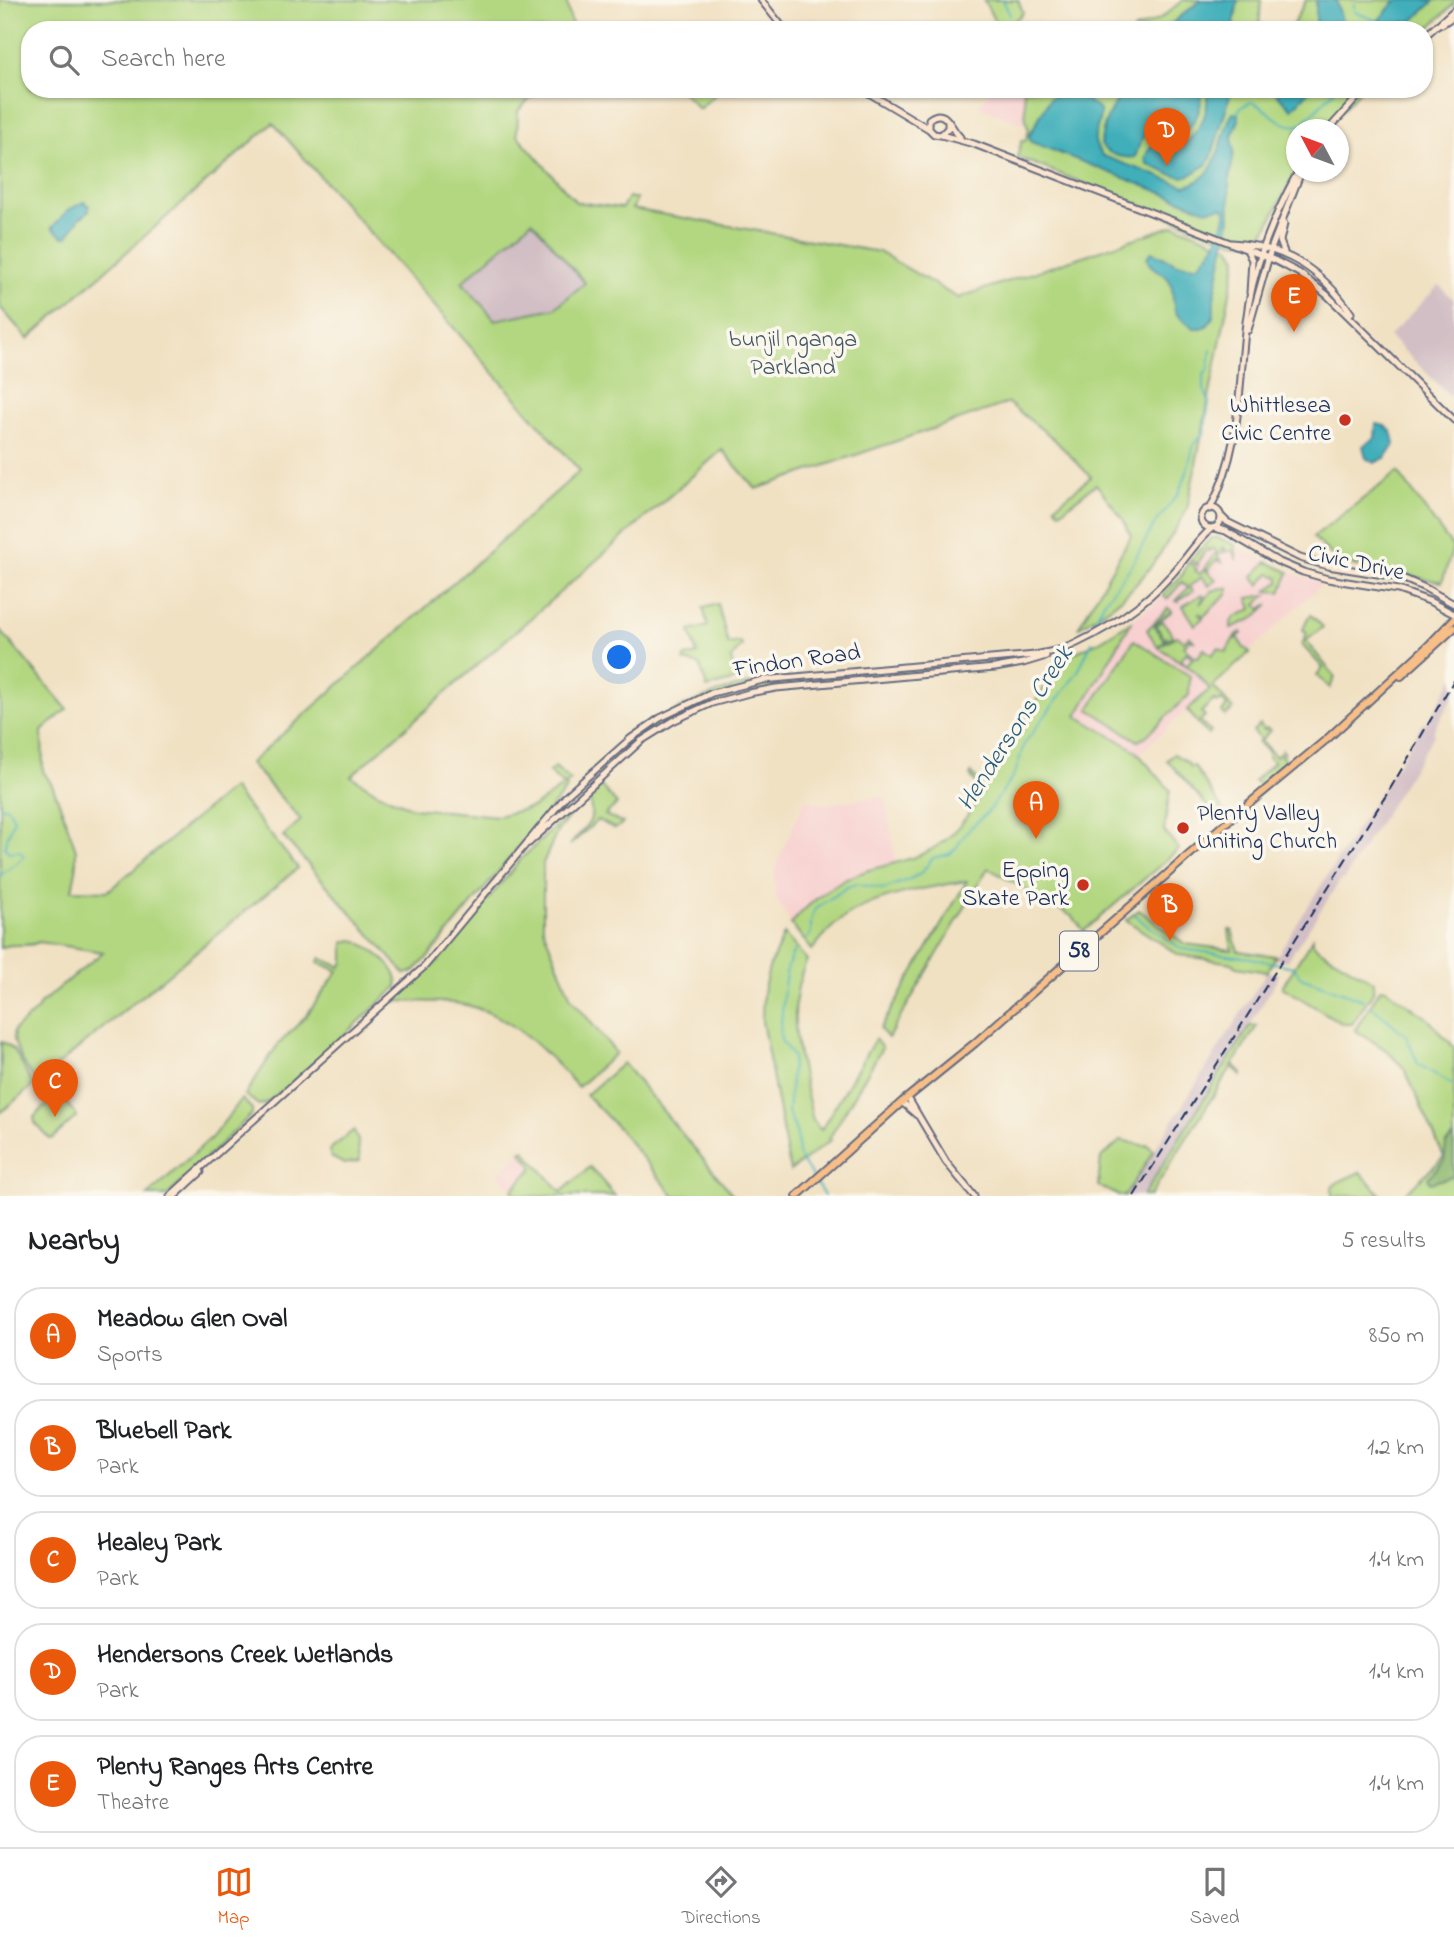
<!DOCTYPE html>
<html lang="en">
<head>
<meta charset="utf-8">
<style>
  :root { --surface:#fff; --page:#f6f6f6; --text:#202124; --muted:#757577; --line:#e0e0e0; --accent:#ea580c }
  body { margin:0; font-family:"Indie Flower",sans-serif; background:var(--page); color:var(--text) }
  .compass { position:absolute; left:1286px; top:119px; width:63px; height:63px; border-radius:50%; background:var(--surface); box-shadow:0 2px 5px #0004; rotate:311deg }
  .you { position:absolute; left:620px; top:658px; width:24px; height:24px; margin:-18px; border:5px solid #fff; border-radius:50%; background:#1a73e8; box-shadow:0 0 0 10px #1a73e833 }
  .badge { display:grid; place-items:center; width:46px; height:46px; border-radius:50%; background:var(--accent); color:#fff; font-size:23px; font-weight:700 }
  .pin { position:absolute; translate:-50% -58px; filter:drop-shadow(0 2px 4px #0008) }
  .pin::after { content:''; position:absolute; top:37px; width:24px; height:21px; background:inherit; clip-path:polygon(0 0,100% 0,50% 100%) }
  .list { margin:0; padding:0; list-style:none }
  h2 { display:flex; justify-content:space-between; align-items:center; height:91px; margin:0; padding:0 28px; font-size:30px }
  h2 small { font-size:23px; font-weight:400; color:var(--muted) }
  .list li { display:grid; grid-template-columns:46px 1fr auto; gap:21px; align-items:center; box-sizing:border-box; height:98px; margin:0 14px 14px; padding:0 14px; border:2px solid var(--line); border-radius:28px }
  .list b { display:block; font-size:26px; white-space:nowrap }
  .list p { margin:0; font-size:23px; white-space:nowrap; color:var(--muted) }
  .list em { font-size:23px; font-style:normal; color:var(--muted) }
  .icon { flex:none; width:38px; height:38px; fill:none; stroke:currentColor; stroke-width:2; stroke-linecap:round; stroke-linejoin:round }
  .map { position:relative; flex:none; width:1454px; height:1196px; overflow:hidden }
  .search { position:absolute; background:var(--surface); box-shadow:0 2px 5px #0004; left:21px; right:21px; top:21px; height:77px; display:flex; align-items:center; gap:18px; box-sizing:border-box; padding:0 24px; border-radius:28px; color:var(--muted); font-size:26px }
  .sheet { height:651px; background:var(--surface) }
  nav { display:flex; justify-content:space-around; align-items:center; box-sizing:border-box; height:98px; border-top:2px solid var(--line); background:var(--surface); font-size:19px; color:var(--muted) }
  nav a { display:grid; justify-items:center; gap:4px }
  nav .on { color:var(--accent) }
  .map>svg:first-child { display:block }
</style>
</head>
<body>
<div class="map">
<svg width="1454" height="1196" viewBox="0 0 1454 1196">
  <rect width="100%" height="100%" fill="#fbf7ec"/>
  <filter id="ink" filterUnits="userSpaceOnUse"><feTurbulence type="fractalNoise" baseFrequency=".0143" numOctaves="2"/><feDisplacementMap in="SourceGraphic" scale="14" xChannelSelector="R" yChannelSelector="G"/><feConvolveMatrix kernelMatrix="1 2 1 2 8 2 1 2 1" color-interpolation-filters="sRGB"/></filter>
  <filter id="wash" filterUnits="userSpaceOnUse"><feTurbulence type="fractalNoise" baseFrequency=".00686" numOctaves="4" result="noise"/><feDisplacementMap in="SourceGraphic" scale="28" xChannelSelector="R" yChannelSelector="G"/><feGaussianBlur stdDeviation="1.57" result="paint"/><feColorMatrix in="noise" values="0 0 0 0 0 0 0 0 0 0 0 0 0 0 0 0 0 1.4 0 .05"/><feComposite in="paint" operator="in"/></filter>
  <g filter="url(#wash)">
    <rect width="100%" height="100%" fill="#f1e1c3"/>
    <path fill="#f7d0cf" d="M991 89H1023L1026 106 1025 124 979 107Z
      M1216 537 1281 569 1323 583 1139 754 1077 716 1132 621 1170 589 1183 574 1185 568 1196 552 1202 550 1210 539Z
      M885 796 896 864 866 871 805 908 791 924 776 898 774 876 778 860 805 800 827 804Z
      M521 1152 532 1165V1169L512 1190 498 1173Z"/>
    <path fill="#d2bec5" d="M531 221 585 283 555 308 495 320 462 282Z
      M1439 285 1454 300V389L1449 395 1389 336Z
      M1454 676V696L1434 729V735L1344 879 1340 881 1287 961 1275 959 1422 725 1429 720Z
      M1267 972 1279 974 1278 978 1208 1096 1143 1196H1125Z"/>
    <path fill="#b2d780" stroke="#66836f" stroke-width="2" fill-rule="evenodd" d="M0 0H566L573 30H30V89H539L518 111 517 135 576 202 622 208 628 197 637 199 632 209 879 252 958 298 1175 225 1230 247 1237 258 1187 509C1169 541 1151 572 1123 597 1110 609 1093 618 1078 628L1131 536 1123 519 1096 484 1060 512 1055 506 1091 477 1053 438 1008 403 756 489 722 450 351 776 378 793 413 808 498 816 533 807 564 786 549 772 555 767 571 781 565 785 567 788 555 803 430 955 413 972 405 974 283 836 301 820 250 763 580 471 273 123 28 339 0 307ZM532 221 585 283 555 308 495 320 462 282Z
      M984 0H1018L1023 13 1005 30H999Z
      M1183 0H1261L1259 30H1133L1160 19Z
      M1306 0H1454V4L1424 33V30H1290Z
      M680 89H721L699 109Z
      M1023 89H1361L1325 129 1296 130V171L1264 233 1253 242 1233 241 1212 234 1017 157 1022 140 1025 141 1029 130C1023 121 1027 103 1023 89Z
      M1398 472 1453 548 1442 582 1340 563 1313 537Z
      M1216 537 1235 545 1237 561 1233 550 1226 552 1224 547 1222 548 1224 552 1217 555 1222 562 1217 560 1208 570 1205 568 1217 551 1212 548 1210 551 1207 549 1197 563 1199 566 1190 560 1210 539Z
      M1188 562 1197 569 1195 571 1200 574 1204 569 1216 579 1209 586 1202 577 1190 586 1193 591 1179 600V602L1176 601 1188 588 1182 582 1167 599 1163 595 1183 574Z
      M1267 562 1289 572 1281 592 1267 591 1279 582V578L1270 573 1259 585 1252 577Z
      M1222 588H1228V593L1204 616 1198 613 1203 618 1195 625 1183 606 1201 595 1204 596 1200 604 1212 591Z
      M1267 595 1256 604 1261 609 1269 604 1253 619 1231 628V622L1235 617 1252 609 1248 598Z
      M718 604 728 644 739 642 742 645 731 659 736 680 707 688 700 665 684 661 685 657 697 654 690 631 708 626 703 608Z
      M1168 608 1172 611 1154 625 1164 640 1168 636 1164 638 1156 625 1163 621 1173 636 1157 646 1147 630Z
      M1311 615 1323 627 1306 641 1335 677 1330 688 1317 675 1323 668 1302 645 1307 632 1303 630 1307 619Z
      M1132 621 1077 716 1135 750 1170 790 1164 831 1179 849 1084 931 1073 917 988 868 888 1038 880 1029 967 881C929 887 873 896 842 919 830 927 821 939 812 950L791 924C812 899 837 880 869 870 896 862 921 859 944 841 961 828 972 809 983 791L970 776 971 773 985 787 1061 659 1098 642Z
      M0 630 67 709 42 731 43 771 52 785 61 807 76 850V871L72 890 108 891 232 788 298 868 37 1082C28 1072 10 1043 14 1030L37 1010 40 1004 103 952 39 942C25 949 13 941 0 948Z
      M1241 632 1242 634 1236 637 1235 639 1239 638 1243 647 1250 652 1213 686 1233 709 1225 716 1222 712 1227 706 1221 700 1217 703 1214 700 1201 712 1205 716 1200 721 1211 732 1208 735 1187 710 1210 689 1193 670 1158 647 1177 636 1184 641 1189 636 1195 642 1190 639 1184 646 1188 651 1181 659 1186 665 1193 658 1188 654 1190 652 1197 658 1204 649 1212 655 1218 648 1226 652 1235 636Z
      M1134 640 1190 676 1189 695 1144 738 1138 741 1089 709Z
      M948 665 950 668 944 671 818 682 814 680 820 676Z
      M805 679 807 682 804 684 738 694 652 732 644 735 641 733C675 706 723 687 767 681 779 679 792 680 805 679Z
      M1260 724 1264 730 1266 728 1270 730 1261 741 1276 757 1282 750 1284 753 1281 756 1285 760 1260 785 1254 781 1274 762 1268 758V751L1258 742 1260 739 1253 731Z
      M1174 754 1188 763 1190 767 1194 766 1223 810 1216 816 1167 760Z
      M600 785 617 804 605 815 623 823 615 829 598 820 570 845C590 820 595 827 589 794Z
      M576 807 557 832 543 863V928L571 998 616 1053 578 1087C548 1054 515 1018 470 1006 448 1000 416 1002 393 1001L439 960 521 859Z
      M1139 910 1185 944 1232 950 1229 930H1232L1238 951 1276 956 1267 972 1237 967 1232 963 1179 955 1126 920Z
      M784 934 807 960C782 1012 802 1068 813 1121L821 1130 875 1039 882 1048 829 1139 831 1140 790 1171 762 1021 763 992 769 968Z
      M1313 938V943L1317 948 1374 982 1373 992 1352 1024H1343L1282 987Z
      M353 940C369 945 401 969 397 987L285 1089C276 1093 269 1105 259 1105L245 1095 277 1046 306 1016 338 971 318 962 320 958 341 967 344 962V942Z
      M1381 988 1386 989 1427 1018 1454 1047V1196H1402L1444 1157 1404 1068 1386 1050 1355 1030Z
      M1250 1026H1257L1233 1064 1242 1074 1241 1076 1232 1066 1150 1196H1143Z
      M1 1042C18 1045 22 1071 34 1085L0 1113Z
      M623 1063 734 1196H674L619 1129 586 1095Z
      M59 1094 77 1116 53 1138 50 1139 35 1123 34 1117 44 1107 52 1104Z
      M242 1099 252 1109V1114L167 1196H147L212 1137Z
      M354 1130 358 1141 360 1161 344 1164 331 1157 329 1150Z
      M1121 1140 1145 1146 1147 1144 1154 1151 1125 1196H1119L1098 1186 1101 1158Z
      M524 1150 561 1192 590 1167 615 1196H517L512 1190 532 1169V1165L521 1152Z
      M1360 1172 1382 1196H1332V1187L1338 1182Z"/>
    <path fill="#8db86e" stroke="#547466" stroke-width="2" d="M1454 1137V1176L1430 1183 1428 1178 1444 1161 1446 1144Z"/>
    <path fill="#3fafba" stroke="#2d6f8c" stroke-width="2" d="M1201 0H1238L1233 30H1198L1193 26 1187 30H1159L1166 28Z
      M1316 0H1336L1343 24 1350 30H1325L1316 22Z
      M1396 0H1435L1413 21 1386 25 1378 21Z
      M1071 89 1100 110C1101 130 1086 136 1103 156L1185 186C1217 179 1219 145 1229 120L1233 113 1238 114 1239 120 1232 136 1234 152 1229 182 1230 220 1214 298V315L1208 325 1202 328H1193C1188 324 1179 318 1176 313 1171 303 1175 290 1169 280 1163 270 1148 270 1147 257L1152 252 1178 264 1197 266C1213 252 1223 232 1226 210L1222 207 1206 210 1031 142 1029 136 1050 98Z
      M1126 89H1200C1205 110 1193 126 1177 139L1181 146C1199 134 1211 111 1206 89H1232L1211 158 1205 166 1192 174 1183 177 1170 174 1147 164 1145 158C1150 141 1169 132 1170 114L1165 108 1159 112 1141 141 1135 157C1124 159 1108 155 1101 145 1102 123 1111 106 1126 89Z
      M1272 89H1311L1292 109Z
      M84 202 89 206V211L79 219 68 236 63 237 52 228 68 210Z
      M1376 424C1389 425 1393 431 1395 444L1385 458 1374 463 1366 458 1363 446 1375 438Z"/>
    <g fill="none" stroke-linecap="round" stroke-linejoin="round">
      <path stroke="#3fafba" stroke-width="2" d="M1003 0 1010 15
        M1354 4V12L1378 21
        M1404 30 1408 20
        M1237 113 1241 107 1251 102C1272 109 1278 129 1301 125L1336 89
        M1094 629V621L1106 599 1130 568 1154 525 1178 494 1187 472 1194 444 1204 434 1209 402 1204 389V375L1209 368 1211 349
        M0 806 8 808 14 819 4 847 9 852 20 851 24 856C17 865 8 868 0 876
        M1136 915 1145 924 1182 949 1251 958 1293 967 1301 977 1363 1000
        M807 939 811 933V921L814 911 819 906 847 887 856 884 884 889 910 879 920 874 933 858 950 854 956 848 968 830 989 811 1005 788 1016 771 1024 744 1077 673 1092 642
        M795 950C781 970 784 1008 780 1032L781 1040 793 1057 788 1112 797 1134 798 1155 813 1178
        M1371 1006 1406 1035 1418 1064 1451 1084
        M816 1182 824 1196"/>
    </g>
  </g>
  <g filter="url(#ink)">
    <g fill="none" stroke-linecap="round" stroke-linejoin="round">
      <defs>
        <path id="secondary" d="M761 0 785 30
          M1442 24 1454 16
          M1424 37 1454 10
          M862 89 929 129
          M948 121V128L941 135 934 134 929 129V119C946 106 950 128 960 137
          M1328 130 1365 89
          M941 135 974 144 1274 260 1299 273 1327 295 1454 420
          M1284 224 1280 241 1284 252
          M1232 243C1285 246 1322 270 1351 313
          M1248 252 1252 260 1250 293
          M1248 330 1271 249 1299 177
          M1201 518a10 10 0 1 1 20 0a10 10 0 1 1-20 0Z
          M1210 509C1242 447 1238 389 1246 322 1252 270 1273 217 1298 172
          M1221 516 1227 522 1300 558 1328 566 1402 578 1425 588 1454 604
          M1214 528 1226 531 1277 561 1303 572 1328 579 1398 590 1429 601 1454 614
          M1059 651C1102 633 1141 609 1172 574 1186 559 1196 541 1212 528
          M529 843 641 741 673 721 712 703 749 693 776 688 995 668 1023 663 1046 656
          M908 1098 946 1162 974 1196
          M902 1102 917 1115
          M236 1136 425 966 566 796 630 739 660 718 712 693 763 680 1035 655 1059 650
          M170 1196 236 1136
          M175 1196 201 1172"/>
        <path id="primary" d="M1401 676 1454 628
          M1326 740 1428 646 1454 619
          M797 1196 902 1102 975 1043 1222 826 1327 739"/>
      </defs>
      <use href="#secondary" stroke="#666d81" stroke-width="9"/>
      <use href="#primary" stroke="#666d81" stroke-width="10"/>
      <use href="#secondary" stroke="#fce5cf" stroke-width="5"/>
      <use href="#primary" stroke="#f7be88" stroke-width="6"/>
      <path stroke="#1b2f5e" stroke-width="2" stroke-dasharray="10 5" stroke-linecap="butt" d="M1134 1196 1390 789 1454 680"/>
    </g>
  </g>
  <g fill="#c8321e" stroke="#fbf7ec" stroke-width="2.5">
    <circle cx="1345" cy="420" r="7"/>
    <circle cx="1183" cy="828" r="7"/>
    <circle cx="1083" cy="885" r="7"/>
  </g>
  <g text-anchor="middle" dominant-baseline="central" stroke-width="7" stroke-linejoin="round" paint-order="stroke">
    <rect fill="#fbf7ec" stroke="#5e6b89" stroke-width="2" x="1060" y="931.5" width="38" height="39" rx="5"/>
    <g font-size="23" font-weight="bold" fill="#1b2f5e">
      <text x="1079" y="951">58</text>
    </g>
    <g font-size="24" fill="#415966" stroke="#fbf7ec">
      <text x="793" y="340">bunjil nganga<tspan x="793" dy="28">Parkland</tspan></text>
    </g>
    <g font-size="24" fill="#1b2f5e" stroke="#fbf7ec" text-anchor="end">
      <text x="1331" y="406">Whittlesea<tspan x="1331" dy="28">Civic Centre</tspan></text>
      <text x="1197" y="814" text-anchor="start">Plenty Valley<tspan x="1197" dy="28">Uniting Church</tspan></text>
      <text x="1069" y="871">Epping<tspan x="1069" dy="28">Skate Park</tspan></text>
    </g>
    <g font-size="24" fill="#1b2f5e" stroke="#fbf7ec">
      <text transform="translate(1356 564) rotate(12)">Civic Drive</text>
      <text transform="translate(797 662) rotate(-8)">Findon Road</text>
    </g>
    <g font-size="26" font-style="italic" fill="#285c7e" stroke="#fbf7ec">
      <text transform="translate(1016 729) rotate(-57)">Hendersons Creek</text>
    </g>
  </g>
</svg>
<svg class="compass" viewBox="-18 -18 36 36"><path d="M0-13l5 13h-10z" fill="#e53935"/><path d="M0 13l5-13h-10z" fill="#757577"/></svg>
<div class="you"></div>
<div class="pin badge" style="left:1036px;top:839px">A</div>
<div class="pin badge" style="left:1170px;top:941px">B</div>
<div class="pin badge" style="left:55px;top:1117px">C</div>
<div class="pin badge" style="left:1167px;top:166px">D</div>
<div class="pin badge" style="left:1294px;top:332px">E</div>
<div class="search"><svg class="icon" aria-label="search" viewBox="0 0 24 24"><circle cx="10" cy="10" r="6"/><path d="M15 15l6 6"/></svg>Search here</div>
</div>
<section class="sheet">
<h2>Nearby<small>5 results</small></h2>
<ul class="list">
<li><span class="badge">A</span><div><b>Meadow Glen Oval</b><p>Sports</p></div><em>850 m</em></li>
<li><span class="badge">B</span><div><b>Bluebell Park</b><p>Park</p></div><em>1.2 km</em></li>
<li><span class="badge">C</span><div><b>Healey Park</b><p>Park</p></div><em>1.4 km</em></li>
<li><span class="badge">D</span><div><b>Hendersons Creek Wetlands</b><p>Park</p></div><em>1.4 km</em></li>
<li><span class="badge">E</span><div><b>Plenty Ranges Arts Centre</b><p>Theatre</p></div><em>1.4 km</em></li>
</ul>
</section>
<nav>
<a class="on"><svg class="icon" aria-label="map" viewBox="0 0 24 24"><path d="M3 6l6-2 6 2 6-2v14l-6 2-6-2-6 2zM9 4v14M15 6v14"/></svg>Map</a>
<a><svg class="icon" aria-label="directions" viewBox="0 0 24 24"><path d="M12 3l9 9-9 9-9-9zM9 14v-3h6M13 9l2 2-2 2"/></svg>Directions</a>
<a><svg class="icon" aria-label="saved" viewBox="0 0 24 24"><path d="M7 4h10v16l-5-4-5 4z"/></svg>Saved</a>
</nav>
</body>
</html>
